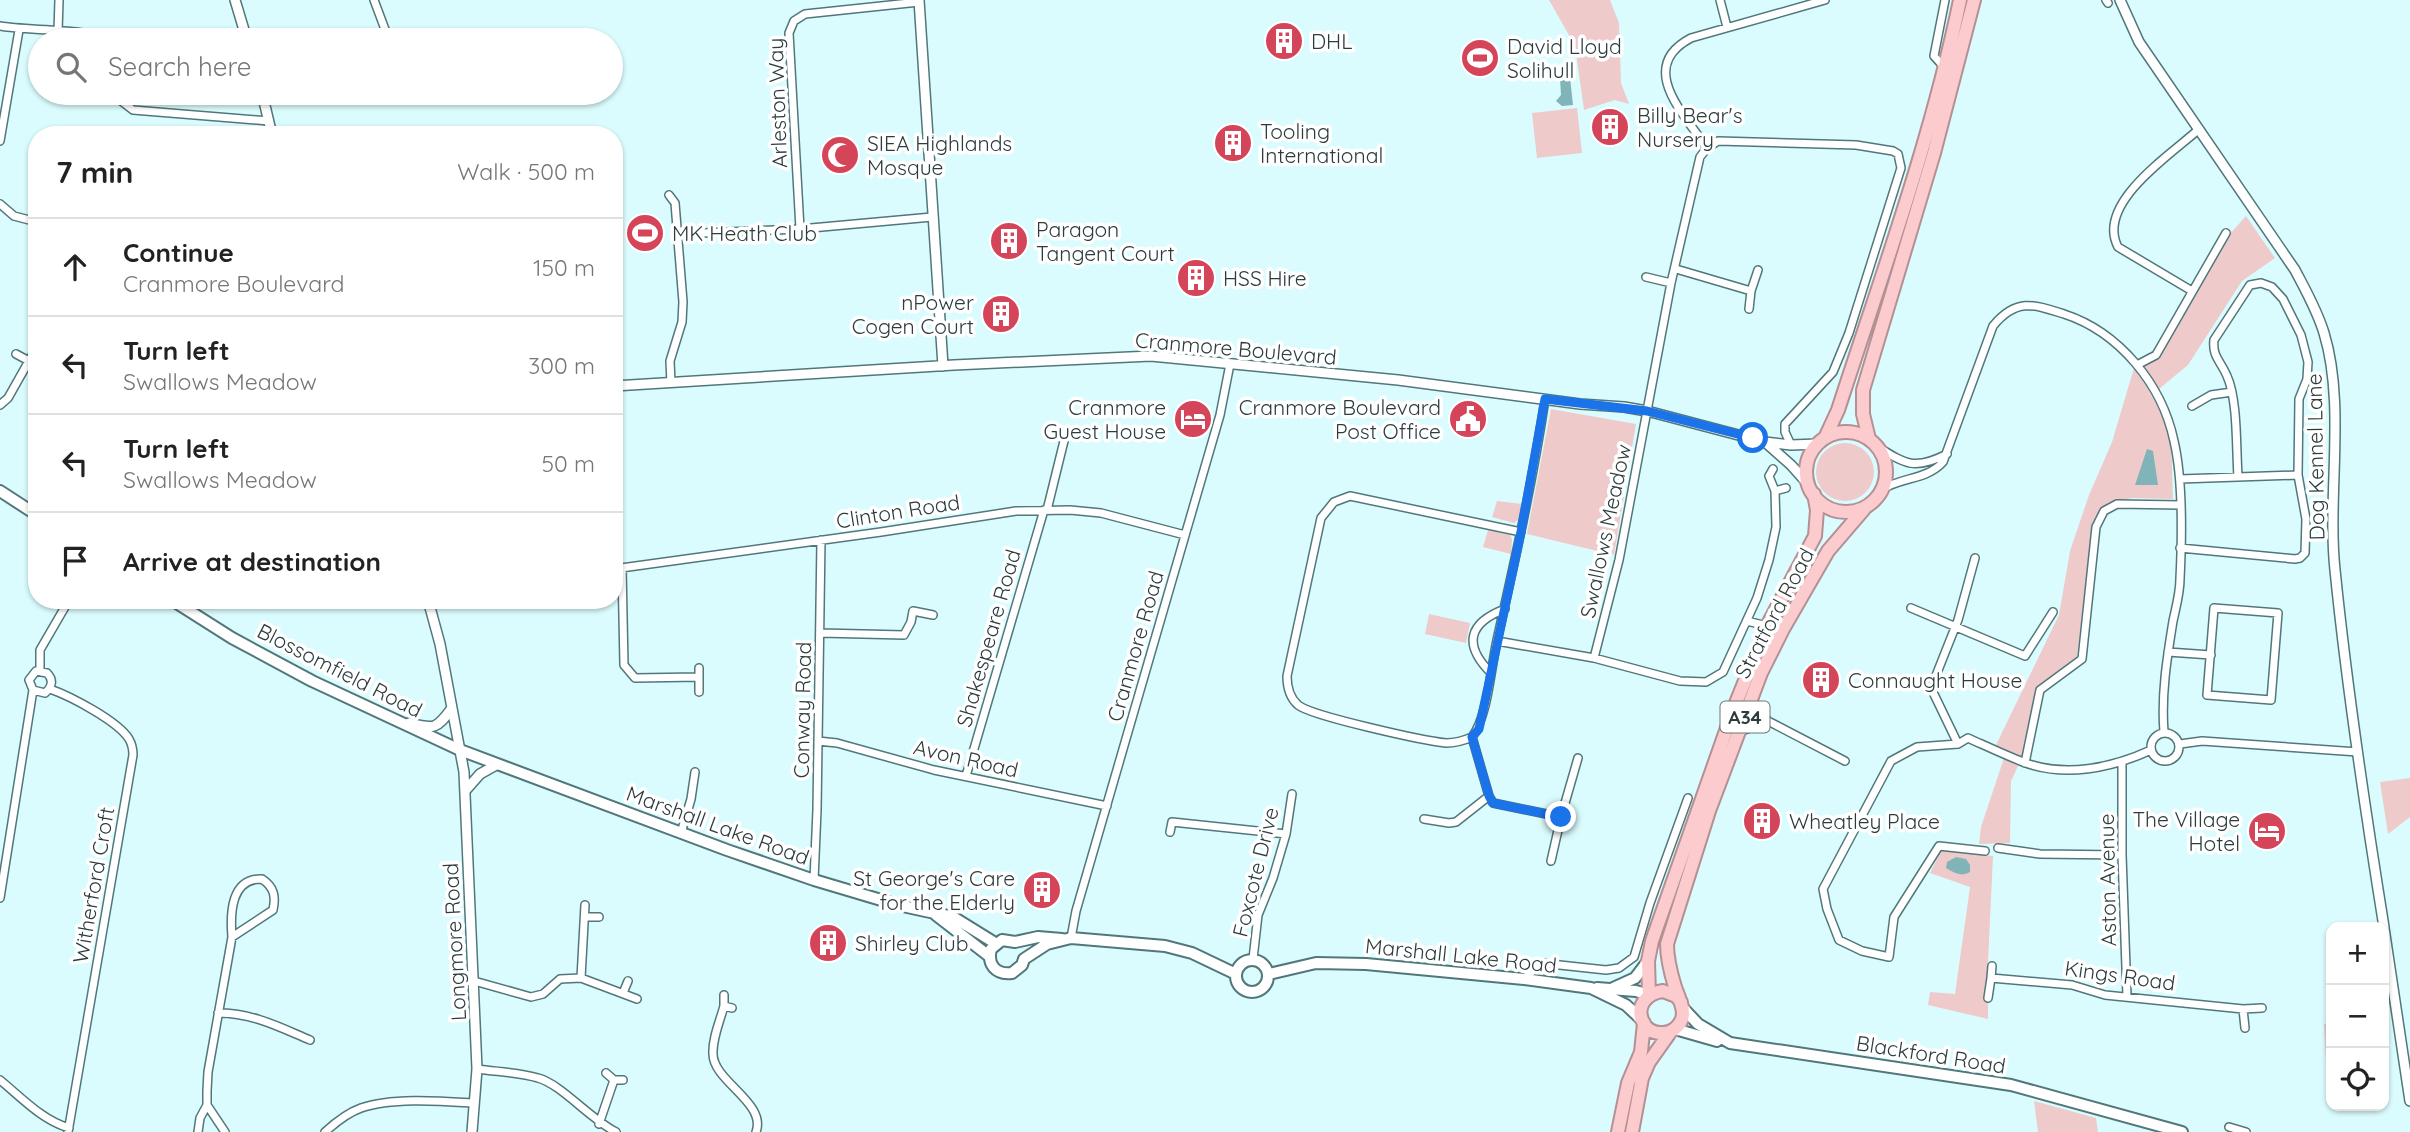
<!DOCTYPE html>
<html lang="en">
<head>
<meta charset="utf-8">
<style>
  :root { --surface:#fff; --page:#f6f6f6; --text:#222; --muted:#767676; --line:#e0e0e0 }
  body { margin:0; font-family:Quicksand,sans-serif; background:var(--page); color:var(--text) }
  .controls { position:absolute; right:21px; bottom:21px; display:grid; overflow:hidden; border-radius:14px; box-shadow:0 2px 5px #0004 }
  .controls button { width:63px; height:63px; display:grid; place-items:center; padding:0; border:0; border-bottom:2px solid var(--line); background:var(--surface); color:var(--text); font:35px sans-serif }
  .stop { position:absolute; width:21px; height:21px; margin:-16px; border:5px solid #1a73e8; border-radius:50%; background:#fff }
  .stop.end { background:#1a73e8; border-color:#fff; box-shadow:0 2px 7px #0008 }
  .list { margin:0; padding:0; list-style:none }
  h2 { display:flex; justify-content:space-between; align-items:center; height:91px; margin:0; padding:0 28px; font-size:30px }
  h2 small { font-size:23px; font-weight:400; color:var(--muted) }
  .list li { display:grid; grid-template-columns:46px 1fr auto; gap:21px; align-items:center; box-sizing:border-box; height:98px; padding:0 28px; border-top:2px solid var(--line) }
  .list b { display:block; font-size:26px; white-space:nowrap }
  .list p { margin:0; font-size:23px; white-space:nowrap; color:var(--muted) }
  .list em { font-size:23px; font-style:normal; color:var(--muted) }
  .icon { flex:none; width:38px; height:38px; fill:none; stroke:currentColor; stroke-width:2; stroke-linecap:round; stroke-linejoin:round }
  .map { position:relative; flex:none; width:2410px; height:1132px; overflow:hidden }
  .search { position:absolute; background:var(--surface); box-shadow:0 2px 5px #0004; left:28px; top:28px; width:595px; height:77px; display:flex; align-items:center; gap:18px; box-sizing:border-box; padding:0 24px; border-radius:38px; color:var(--muted); font-size:26px }
  .panel { position:absolute; background:var(--surface); box-shadow:0 2px 5px #0004; left:28px; top:126px; width:595px; height:483px; border-radius:28px }
  .map>svg:first-child { display:block }
</style>
</head>
<body>
<div class="map">
<svg width="2410" height="1132" viewBox="0 0 2410 1132">
  <rect width="100%" height="100%" fill="#dbfcfe"/>
  <path fill="#eecacb" d="M1549 0H1610L1619 23 1621 83 1629 104 1615 100 1584 110 1575 46Z
    M1577 108 1582 153 1537 158 1532 113Z
    M2246 216 2275 258 2242 281 2188 365 2159 389 2143 367 2160 357 2229 235Z
    M2134 368C2150 391 2165 415 2170 443 2173 461 2172 481 2173 499L2132 498 2116 501 2093 522 2077 657 2037 688 2023 757 1996 745 2059 615 2070 551 2089 495 2112 442Z
    M1551 409 1636 424 1614 555 1527 534Z
    M1816 472a29 29 0 1 1 58 0a29 29 0 1 1-58 0Z
    M1497 501 1522 504 1518 520 1514 523 1492 517Z
    M1488 530 1510 535 1512 539 1511 554 1483 547Z
    M1429 614 1470 623 1466 643 1425 634Z
    M2004 758 2019 764 2011 781 2010 843 1979 844 1981 827Z
    M2410 778V817L2388 834 2380 782Z
    M1941 851 1993 856 1988 962V1019L1928 1005 1930 992 1955 994 1970 887 1930 873Z
    M2331 1022V1061L2326 1060 2324 1024Z
    M2034 1101 2096 1118 2098 1132H2038Z"/>
  <path fill="#80b4b8" d="M1570 77 1573 105 1562 106 1556 101 1561 95 1560 79Z
    M2147 449 2153 451 2158 485H2135Z
    M1956 857 1966 859 1970 865V872C1961 877 1955 873 1946 868L1947 862Z"/>
  <g fill="none" stroke-linecap="round" stroke-linejoin="round">
    <defs>
      <path id="minor" d="M374 0 389 40
        M1720 0 1727 27
        M2106 0 2108 3
        M0 26C25 31 91 28 106 40
        M58 32 59 0
        M457 36V40
        M1945 68 1934 56 1945 0
        M118 93 120 100 133 110 269 121
        M0 141 19 30
        M1707 148C1684 114 1636 67 1691 38L1825 0
        M669 195 675 203 683 302 682 322 670 361 671 383
        M0 204 14 216 37 222
        M800 229 789 33 794 21 805 14 919 2
        M678 234 800 229 932 217
        M1676 269 1751 291 1749 309
        M1646 277 1671 283
        M1751 291 1758 270
        M2192 291 2118 247C2095 203 2172 154 2199 129
        M16 354 29 361
        M2137 365 2156 355 2226 233
        M1545 399C1533 480 1515 560 1497 640 1491 667 1488 716 1472 737L1489 796 1493 803 1561 817 1551 861
        M0 405 8 398 34 352
        M2192 406 2211 395 2232 392
        M1875 445C1905 464 1914 471 1947 454
        M2180 479 2298 475
        M1881 490C1901 477 1927 480 1943 462L1993 326C2016 298 2033 304 2064 314 2119 332 2162 384 2174 441 2183 480 2182 539 2180 579 2180 593 2176 607 2173 621 2167 658 2161 695 2164 732
        M1775 491 1786 488
        M1047 510 1064 441
        M2180 548 2295 559 2300 558 2305 553 2306 519 2298 475 2299 399 2307 379 2308 362 2301 335 2283 299 2272 287 2261 283 2250 285 2214 340C2212 357 2221 361 2227 376 2238 400 2236 449 2238 476
        M622 568 624 665 635 678 699 677
        M614 569 881 532 1016 511 1070 510 1101 513 1185 535
        M1911 608 2025 656 2053 612
        M2214 608 2278 613 2271 700 2207 695Z
        M1747 621 1767 626
        M821 633 904 635 911 622 913 611 933 615
        M1497 641 1594 658 1680 681 1706 682 1723 672 1757 598 1769 560 1776 527 1775 491 1769 476 1773 469
        M2168 652 2211 655
        M1594 658 1619 560 1671 283 1700 157 1707 148 1718 141 1856 145 1893 151 1898 154 1901 168 1849 333 1833 372 1785 424V432L1791 445
        M699 668V692
        M40 670V650L69 600
        M1491 673C1463 645 1468 623 1505 609
        M50 689C70 696 118 721 129 739 132 744 133 749 133 755L68 1132
        M1751 700 1768 721 1845 761
        M1739 732 1768 721
        M2151 747a14 14 0 1 1 28 0a14 14 0 1 1-28 0Z
        M1472 737C1463 741 1455 743 1446 743 1425 741 1311 716 1298 705 1289 697 1287 687 1287 676L1321 518 1334 502 1350 496 1521 532
        M818 741 837 743 934 770 1107 806
        M1958 744 1931 688 1958 620 1975 558
        M2180 744 2202 741 2358 752
        M2025 763 2040 690 2082 659 2096 527 2104 511 2117 504 2180 505
        M2122 763V855L2127 996
        M966 776 1044 510
        M1561 817 1578 758
        M1424 819 1449 823 1456 822 1489 796
        M1170 832 1172 822 1286 834
        M681 833 691 799 695 772
        M1998 848 2040 854 2122 855
        M1985 851 1939 846 1894 917 1889 957 1862 951 1839 940 1827 909 1823 889 1891 761 1917 747 1958 744 1968 738C1986 746 2005 755 2023 762 2065 778 2112 768 2151 750
        M814 880 817 810 821 540
        M0 898 33 690 29 680 36 671 47 673C54 680 52 687 45 693L33 690
        M585 917H599
        M1071 938 1076 911 1220 415 1230 364
        M1253 959 1258 915 1273 878 1286 834 1292 794
        M581 978 585 905
        M1991 978 1992 966
        M1524 979 1541 963 1606 970 1619 968 1634 957 1650 903 1688 798
        M474 981 531 997 543 994 560 979 581 978 637 999
        M623 993 628 981
        M724 995V1006L732 1008
        M1988 998 1991 978 2072 985 2105 995 2243 1009 2262 1008
        M724 1006C720 1021 712 1039 713 1054 713 1081 767 1103 756 1132
        M2243 1009 2245 1028
        M218 1013C253 1013 279 1027 310 1040
        M477 1069C497 1072 519 1072 538 1078 561 1084 590 1119 616 1132
        M606 1073 614 1080H623
        M0 1080C22 1098 42 1120 69 1128
        M599 1124 614 1080
        M2229 1127 2246 1132
        M198 1132 200 1118 207 1105
        M225 1132 207 1105V1091L208 1072 232 937C230 913 231 878 262 879 274 887 276 896 273 910L232 937
        M325 1132C336 1122 347 1113 361 1108 392 1097 442 1101 474 1103"/>
      <path id="tertiary" d="M235 0 247 40
        M919 0 943 366
        M2120 0 2139 42 2295 270C2306 291 2317 310 2324 333 2346 405 2327 495 2335 570 2347 689 2365 809 2384 927
        M262 93 272 135
        M614 386 954 365 1151 356 1398 380 1580 404 1624 407 1647 411 1765 442 1791 445 1818 444
        M1765 442 1791 465 1808 484
        M428 600 440 644 464 772 477 1069 472 1132
        M409 723C434 729 436 730 452 708
        M465 791 480 774 496 765
        M2384 928 2410 1101"/>
      <path id="secondary" d="M0 491 37 515
        M172 600 232 638 312 681 460 750 727 850 814 880 898 905 953 917 995 943
        M936 915 989 956
        M1062 939 1038 937 1015 942 1002 940 991 949C987 964 995 975 1012 973L1022 965 1024 959 1047 944 1071 938 1165 946 1192 953 1236 974
        M1236 976a16 16 0 1 1 32 0a16 16 0 1 1-32 0Z
        M1269 974 1316 963 1366 964 1524 979 1591 988 1626 1005 1641 1019
        M1597 988 1636 991 1649 995
        M1613 988 1635 978 1648 961
        M1682 1007 1698 1024 1730 1043 2011 1085 2182 1132
        M1675 1029 1717 1041"/>
      <path id="trunk" d="M1806 472a40 40 0 1 1 80 0a40 40 0 1 1-80 0Z
        M1825 438 1838 410C1882 274 1931 140 1960 0
        M1869 439 1863 414V390L1934 153 1974 0
        M1649 995 1648 961 1652 941 1734 708 1767 626 1815 536 1817 510 1814 494
        M1681 1002 1676 996 1663 991C1647 993 1635 1006 1643 1022 1646 1029 1653 1033 1661 1033 1672 1034 1682 1025 1683 1014 1683 1005 1678 996 1675 987 1671 974 1667 959 1667 944L1709 811 1761 673 1783 629 1828 551 1864 509
        M1618 1132 1628 1083 1641 1052 1644 1023
        M1632 1132 1642 1078 1649 1062 1671 1031"/>
    </defs>
    <use href="#minor" stroke="#52777a" stroke-width="10"/>
    <use href="#tertiary" stroke="#52777a" stroke-width="12"/>
    <use href="#secondary" stroke="#52777a" stroke-width="14"/>
    <use href="#trunk" stroke="#b39093" stroke-width="16"/>
    <use href="#minor" stroke="#fff" stroke-width="7"/>
    <use href="#tertiary" stroke="#fff" stroke-width="9"/>
    <use href="#secondary" stroke="#fff" stroke-width="10"/>
    <use href="#trunk" stroke="#fccbce" stroke-width="12"/>
  </g>
  <g fill="none" stroke-linecap="round" stroke-linejoin="round">
    <path stroke="#1a73e8" stroke-width="9" d="M1561 817 1493 803 1489 796 1472 737 1479 729 1491 673 1521 532 1545 399 1647 411 1753 438"/>
  </g>
  <defs>
    <symbol id="building-disc" viewBox="-11 -11 22 22"><circle r="9.5" fill="#d5455a" stroke="#fff"/><path d="M-4-6H4V6H1V3H-1V6H-4ZM-2.5-4.3h1.7v1.8h-1.7ZM.8-4.3h1.7v1.8H.8ZM-2.5-1h1.7V.8h-1.7ZM.8-1h1.7V.8H.8Z" fill="#fff"/></symbol>
    <symbol id="stadium-disc" viewBox="-11 -11 22 22"><circle r="9.5" fill="#d5455a" stroke="#fff"/><path d="M0-5a6.5 5 0 1 0 0 10a6.5 5 0 1 0 0-10ZM-3.5-1.8h7v3.6h-7Z" fill="#fff"/></symbol>
    <symbol id="mosque-disc" viewBox="-11 -11 22 22"><circle r="9.5" fill="#d5455a" stroke="#fff"/><path d="M3.5-4.9A6 6 0 1 0 3.5 4.9A5 5 0 1 1 3.5-4.9Z" fill="#fff"/></symbol>
    <symbol id="hotel-disc" viewBox="-11 -11 22 22"><circle r="9.5" fill="#d5455a" stroke="#fff"/><path d="M-6-4.5h1.5V1H6V5H4.5V3h-9V5H-6ZM-4 0a1.8 1.8 0 1 1 3.6 0ZM.5 0V-2.5h3Q6-2.5 6 0Z" fill="#fff"/></symbol>
    <symbol id="civic-disc" viewBox="-11 -11 22 22"><circle r="9.5" fill="#d5455a" stroke="#fff"/><path d="M-.6-6.5H3V-4.5H.6V-3L4-1V1h2V6H-6V1h2V-1L-.6-3ZM-1.2 2.5V6h2.4V2.5Z" fill="#fff"/></symbol>
  </defs>
  <g fill-rule="evenodd">
    <use href="#building-disc" x="1262" y="19" width="44" height="44"/>
    <use href="#stadium-disc" x="1458" y="36" width="44" height="44"/>
    <use href="#building-disc" x="1588" y="105" width="44" height="44"/>
    <use href="#building-disc" x="1211" y="121" width="44" height="44"/>
    <use href="#mosque-disc" x="818" y="133" width="44" height="44"/>
    <use href="#stadium-disc" x="623" y="211" width="44" height="44"/>
    <use href="#building-disc" x="987" y="219" width="44" height="44"/>
    <use href="#building-disc" x="1174" y="256" width="44" height="44"/>
    <use href="#building-disc" x="979" y="292" width="44" height="44"/>
    <use href="#hotel-disc" x="1171" y="397" width="44" height="44"/>
    <use href="#civic-disc" x="1446" y="397" width="44" height="44"/>
    <use href="#building-disc" x="1799" y="658" width="44" height="44"/>
    <use href="#building-disc" x="1740" y="799" width="44" height="44"/>
    <use href="#hotel-disc" x="2245" y="809" width="44" height="44"/>
    <use href="#building-disc" x="1020" y="868" width="44" height="44"/>
    <use href="#building-disc" x="806" y="921" width="44" height="44"/>
  </g>
  <g text-anchor="middle" dominant-baseline="central" stroke-width="7" stroke-linejoin="round" paint-order="stroke">
    <rect fill="#fff" stroke="#6b7677" stroke-width="2" x="1720.5" y="701.5" width="49" height="31" rx="5"/>
    <g font-size="19" font-weight="bold" fill="#2c3c3d">
      <text x="1745" y="717">A34</text>
    </g>
    <g font-size="21" fill="#2c3c3d" stroke="#fff" text-anchor="start">
      <text x="1311" y="41">DHL</text>
      <text x="1507" y="46">David Lloyd<tspan x="1507" dy="24">Solihull</tspan></text>
      <text x="1637" y="115">Billy Bear's<tspan x="1637" dy="24">Nursery</tspan></text>
      <text x="1260" y="131">Tooling<tspan x="1260" dy="24">International</tspan></text>
      <text x="867" y="143">SIEA Highlands<tspan x="867" dy="24">Mosque</tspan></text>
      <text x="1036" y="229">Paragon<tspan x="1036" dy="24">Tangent Court</tspan></text>
      <text x="672" y="233">MK Heath Club</text>
      <text x="1223" y="278">HSS Hire</text>
      <text x="974" y="302" text-anchor="end">nPower<tspan x="974" dy="24">Cogen Court</tspan></text>
      <text x="1166" y="407" text-anchor="end">Cranmore<tspan x="1166" dy="24">Guest House</tspan></text>
      <text x="1441" y="407" text-anchor="end">Cranmore Boulevard<tspan x="1441" dy="24">Post Office</tspan></text>
      <text x="1848" y="680">Connaught House</text>
      <text x="2240" y="819" text-anchor="end">The Village<tspan x="2240" dy="24">Hotel</tspan></text>
      <text x="1789" y="821">Wheatley Place</text>
      <text x="1015" y="878" text-anchor="end">St George's Care<tspan x="1015" dy="24">for the Elderly</tspan></text>
      <text x="855" y="943">Shirley Club</text>
    </g>
    <g font-size="21" fill="#2c3c3d" stroke="#fff">
      <text transform="translate(777 103) rotate(-92)">Arleston Way</text>
      <text transform="translate(1236 348) rotate(5)">Cranmore Boulevard</text>
      <text transform="translate(2315 457) rotate(-91)">Dog Kennel Lane</text>
      <text transform="translate(898 511) rotate(-9)">Clinton Road</text>
      <text transform="translate(1605 531) rotate(-78)">Swallows Meadow</text>
      <text transform="translate(1774 613) rotate(-62)">Stratford Road</text>
      <text transform="translate(988 638) rotate(-74)">Shakespeare Road</text>
      <text transform="translate(1135 646) rotate(-74)">Cranmore Road</text>
      <text transform="translate(340 670) rotate(27)">Blossomfield Road</text>
      <text transform="translate(802 710) rotate(-89)">Conway Road</text>
      <text transform="translate(966 758) rotate(13)">Avon Road</text>
      <text transform="translate(718 825) rotate(20)">Marshall Lake Road</text>
      <text transform="translate(1255 872) rotate(-76)">Foxcote Drive</text>
      <text transform="translate(2107 880) rotate(-91)">Aston Avenue</text>
      <text transform="translate(93 885) rotate(-80)">Witherford Croft</text>
      <text transform="translate(454 942) rotate(-93)">Longmore Road</text>
      <text transform="translate(1461 955) rotate(6)">Marshall Lake Road</text>
      <text transform="translate(2120 975) rotate(8)">Kings Road</text>
      <text transform="translate(1931 1054) rotate(9)">Blackford Road</text>
    </g>
  </g>
</svg>
<div class="controls">
<button>+</button>
<button>−</button>
<button><svg class="icon" aria-label="locate" viewBox="0 0 24 24"><circle cx="12" cy="12" r="6"/><path d="M12 2v4M12 18v4M2 12h4M18 12h4"/></svg></button>
</div>
<div class="stop" style="left:1753px;top:438px"></div>
<div class="stop end" style="left:1561px;top:817px"></div>
<div class="search"><svg class="icon" aria-label="search" viewBox="0 0 24 24"><circle cx="10" cy="10" r="6"/><path d="M15 15l6 6"/></svg>Search here</div>
<section class="panel">
<h2>7 min<small>Walk · 500 m</small></h2>
<ul class="list">
<li><svg class="icon" aria-label="ahead" viewBox="0 0 24 24"><path d="M12 20V5M6 11l6-6 6 6"/></svg><div><b>Continue</b><p>Cranmore Boulevard</p></div><em>150 m</em></li>
<li><svg class="icon" aria-label="left" viewBox="0 0 24 24"><path d="M17 20v-9H6M10 6l-5 5 5 5"/></svg><div><b>Turn left</b><p>Swallows Meadow</p></div><em>300 m</em></li>
<li><svg class="icon" aria-label="left" viewBox="0 0 24 24"><path d="M17 20v-9H6M10 6l-5 5 5 5"/></svg><div><b>Turn left</b><p>Swallows Meadow</p></div><em>50 m</em></li>
<li><svg class="icon" aria-label="arrive" viewBox="0 0 24 24"><path d="M6 21V4h12l-3 4 3 4H6"/></svg><div><b>Arrive at destination</b></div></li>
</ul>
</section>
</div>
</body>
</html>
